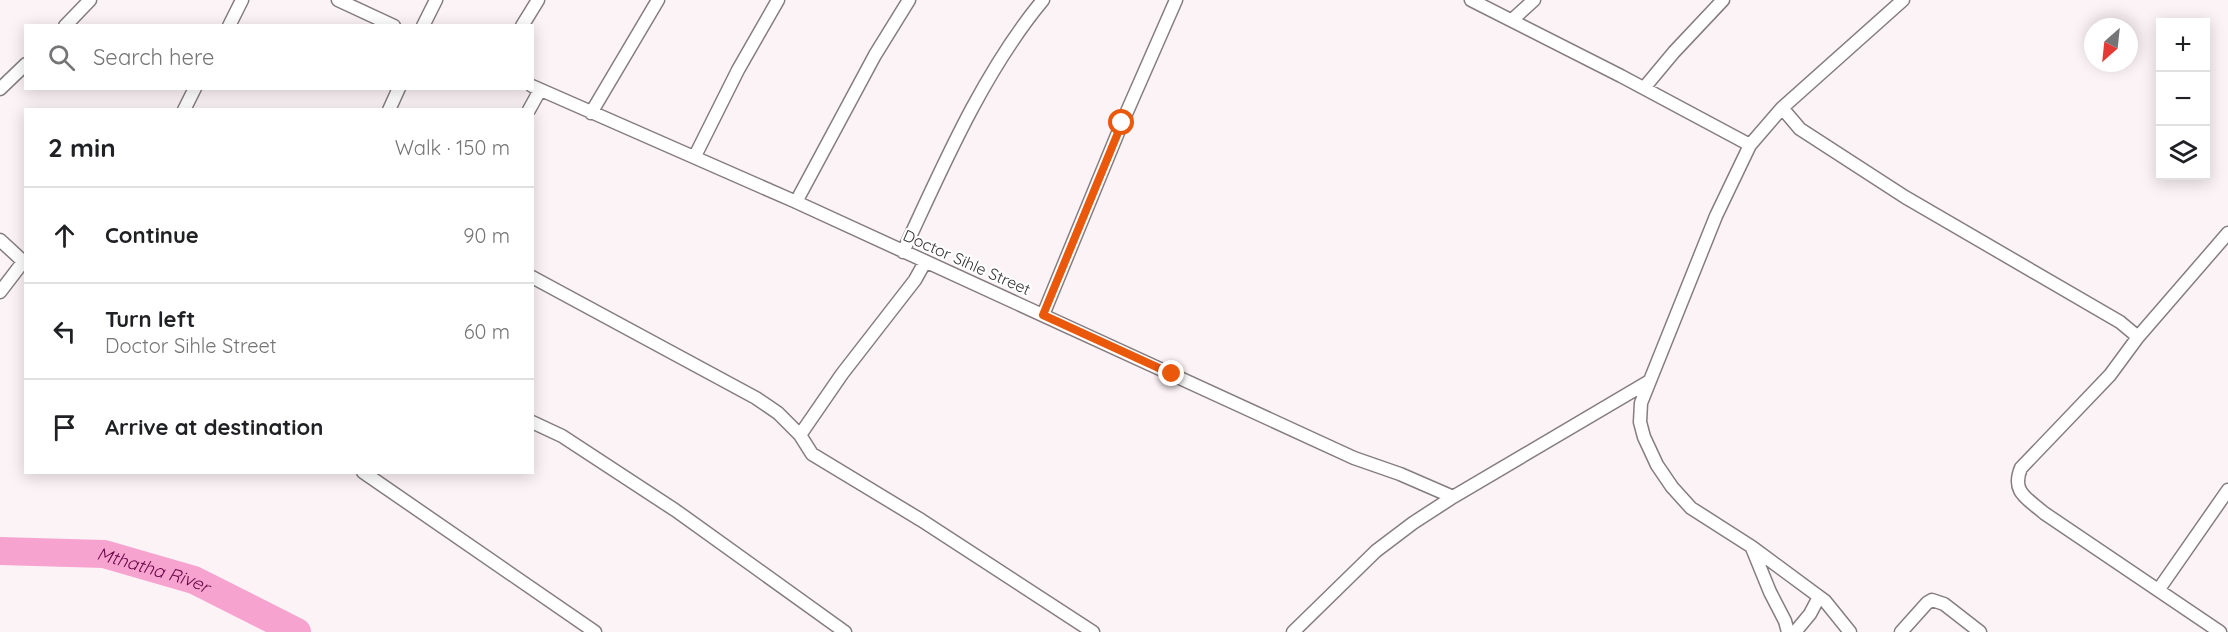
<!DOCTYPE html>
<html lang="en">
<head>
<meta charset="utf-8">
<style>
  :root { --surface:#fff; --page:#f6f6f6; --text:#202124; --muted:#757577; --line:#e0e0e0 }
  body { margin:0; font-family:Quicksand,sans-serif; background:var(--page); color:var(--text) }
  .controls { position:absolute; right:18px; top:18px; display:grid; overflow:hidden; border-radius:0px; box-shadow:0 3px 15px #0003 }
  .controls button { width:54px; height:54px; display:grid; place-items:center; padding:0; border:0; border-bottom:2px solid var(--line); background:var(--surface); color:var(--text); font:30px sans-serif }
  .compass { position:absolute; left:2084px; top:18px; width:54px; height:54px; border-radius:50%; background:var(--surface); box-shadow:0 3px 15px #0003; rotate:207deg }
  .stop { position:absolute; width:18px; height:18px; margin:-14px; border:4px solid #ea580c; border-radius:50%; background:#fff }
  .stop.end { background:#ea580c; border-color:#fff; box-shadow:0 2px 6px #0008 }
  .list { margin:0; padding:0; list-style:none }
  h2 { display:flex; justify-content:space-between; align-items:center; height:78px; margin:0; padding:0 24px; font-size:26px }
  h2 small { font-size:20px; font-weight:400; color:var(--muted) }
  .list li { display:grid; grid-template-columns:39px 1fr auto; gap:18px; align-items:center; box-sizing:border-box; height:96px; padding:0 24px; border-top:2px solid var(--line) }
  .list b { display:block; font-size:22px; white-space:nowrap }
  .list p { margin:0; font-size:20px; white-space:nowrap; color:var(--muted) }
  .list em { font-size:20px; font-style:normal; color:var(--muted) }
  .icon { flex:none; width:33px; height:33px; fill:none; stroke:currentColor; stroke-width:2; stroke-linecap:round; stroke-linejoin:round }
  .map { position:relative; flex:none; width:2228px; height:632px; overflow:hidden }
  .search { position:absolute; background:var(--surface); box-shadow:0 3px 15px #0003; left:24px; top:24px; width:510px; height:66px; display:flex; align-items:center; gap:15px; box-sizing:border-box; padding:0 21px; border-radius:0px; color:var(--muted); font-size:22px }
  .panel { position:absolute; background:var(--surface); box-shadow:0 3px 15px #0003; left:24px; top:108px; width:510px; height:366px; border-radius:0px }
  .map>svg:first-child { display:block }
</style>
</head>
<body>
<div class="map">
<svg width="2228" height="632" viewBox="0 0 2228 632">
  <rect width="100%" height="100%" fill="#fcf3f7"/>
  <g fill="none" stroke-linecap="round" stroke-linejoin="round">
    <path stroke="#f7a3d0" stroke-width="28" id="s1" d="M0 551 104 554 194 580 297 632"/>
    <defs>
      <path id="minor" d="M338 0 394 26
        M1471 0 1621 76 1750 145
        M1512 20 1534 0
        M65 26 90 0
        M229 26 242 0
        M423 26 436 0
        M522 26 538 0
        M532 86 794 201 1354 458 1400 474 1453 497
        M1644 88 1674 52 1723 0
        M0 89 26 64
        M1782 108 1800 129 1905 197 2120 322 2138 337 2110 375 2021 468C2011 492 2027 498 2044 513L2220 632
        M184 110 195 88
        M389 110 399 88
        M529 110 540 90
        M591 113 658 0
        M695 156 738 70 778 0
        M796 202 875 55 909 0
        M0 240 26 264
        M903 252C942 168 983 72 1043 0
        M532 277 756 398 778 413 800 435 812 454 921 520 1093 632
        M0 292 23 262
        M1043 315 1122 123 1176 0
        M2138 337 2228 233
        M532 422 562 436 675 510 845 632
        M800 435 842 374 915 280 925 262
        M363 472 595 632
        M1752 548 1770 592 1785 621 1788 632
        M2159 589 2228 490
        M1293 632 1376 551 1413 523 1453 497 1648 382
        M1795 632 1810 614 1819 597
        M1850 632 1825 601 1752 547 1691 508 1672 487 1657 465 1644 437 1640 422 1641 403 1716 216 1750 145 1782 108 1903 0
        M1901 632 1927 603 1932 600 1944 604 1980 632"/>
    </defs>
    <use href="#minor" stroke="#857d81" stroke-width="15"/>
    <use href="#minor" stroke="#fff" stroke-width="12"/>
  </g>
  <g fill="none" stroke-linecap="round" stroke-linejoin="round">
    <path stroke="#ea580c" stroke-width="8" d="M1122 123 1043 315 1172 374"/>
  </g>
  <g text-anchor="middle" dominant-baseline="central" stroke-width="4.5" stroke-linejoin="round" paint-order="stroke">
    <g font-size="16" fill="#343133" stroke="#fff">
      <text transform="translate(967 262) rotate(24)">Doctor Sihle Street</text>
    </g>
    <g font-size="18" font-style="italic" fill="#6b084a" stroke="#fff">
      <text stroke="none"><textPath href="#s1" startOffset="156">Mthatha River</textPath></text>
    </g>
  </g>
</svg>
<div class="controls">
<button>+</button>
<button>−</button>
<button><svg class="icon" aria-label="layers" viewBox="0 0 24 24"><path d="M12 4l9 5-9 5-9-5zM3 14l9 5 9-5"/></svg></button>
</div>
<svg class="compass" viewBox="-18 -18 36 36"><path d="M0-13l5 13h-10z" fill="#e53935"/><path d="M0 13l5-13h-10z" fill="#757577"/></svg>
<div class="stop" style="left:1122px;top:123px"></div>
<div class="stop end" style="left:1172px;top:374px"></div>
<div class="search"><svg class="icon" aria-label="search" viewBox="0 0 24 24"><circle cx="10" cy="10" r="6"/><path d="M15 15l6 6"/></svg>Search here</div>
<section class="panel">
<h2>2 min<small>Walk · 150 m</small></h2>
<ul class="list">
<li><svg class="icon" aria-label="ahead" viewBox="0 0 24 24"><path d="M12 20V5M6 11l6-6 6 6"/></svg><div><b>Continue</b></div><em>90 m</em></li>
<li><svg class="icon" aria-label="left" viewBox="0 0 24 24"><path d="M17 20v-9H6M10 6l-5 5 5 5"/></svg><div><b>Turn left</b><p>Doctor Sihle Street</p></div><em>60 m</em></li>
<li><svg class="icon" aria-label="arrive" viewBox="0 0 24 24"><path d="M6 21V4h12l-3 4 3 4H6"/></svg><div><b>Arrive at destination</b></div></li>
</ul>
</section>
</div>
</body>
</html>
